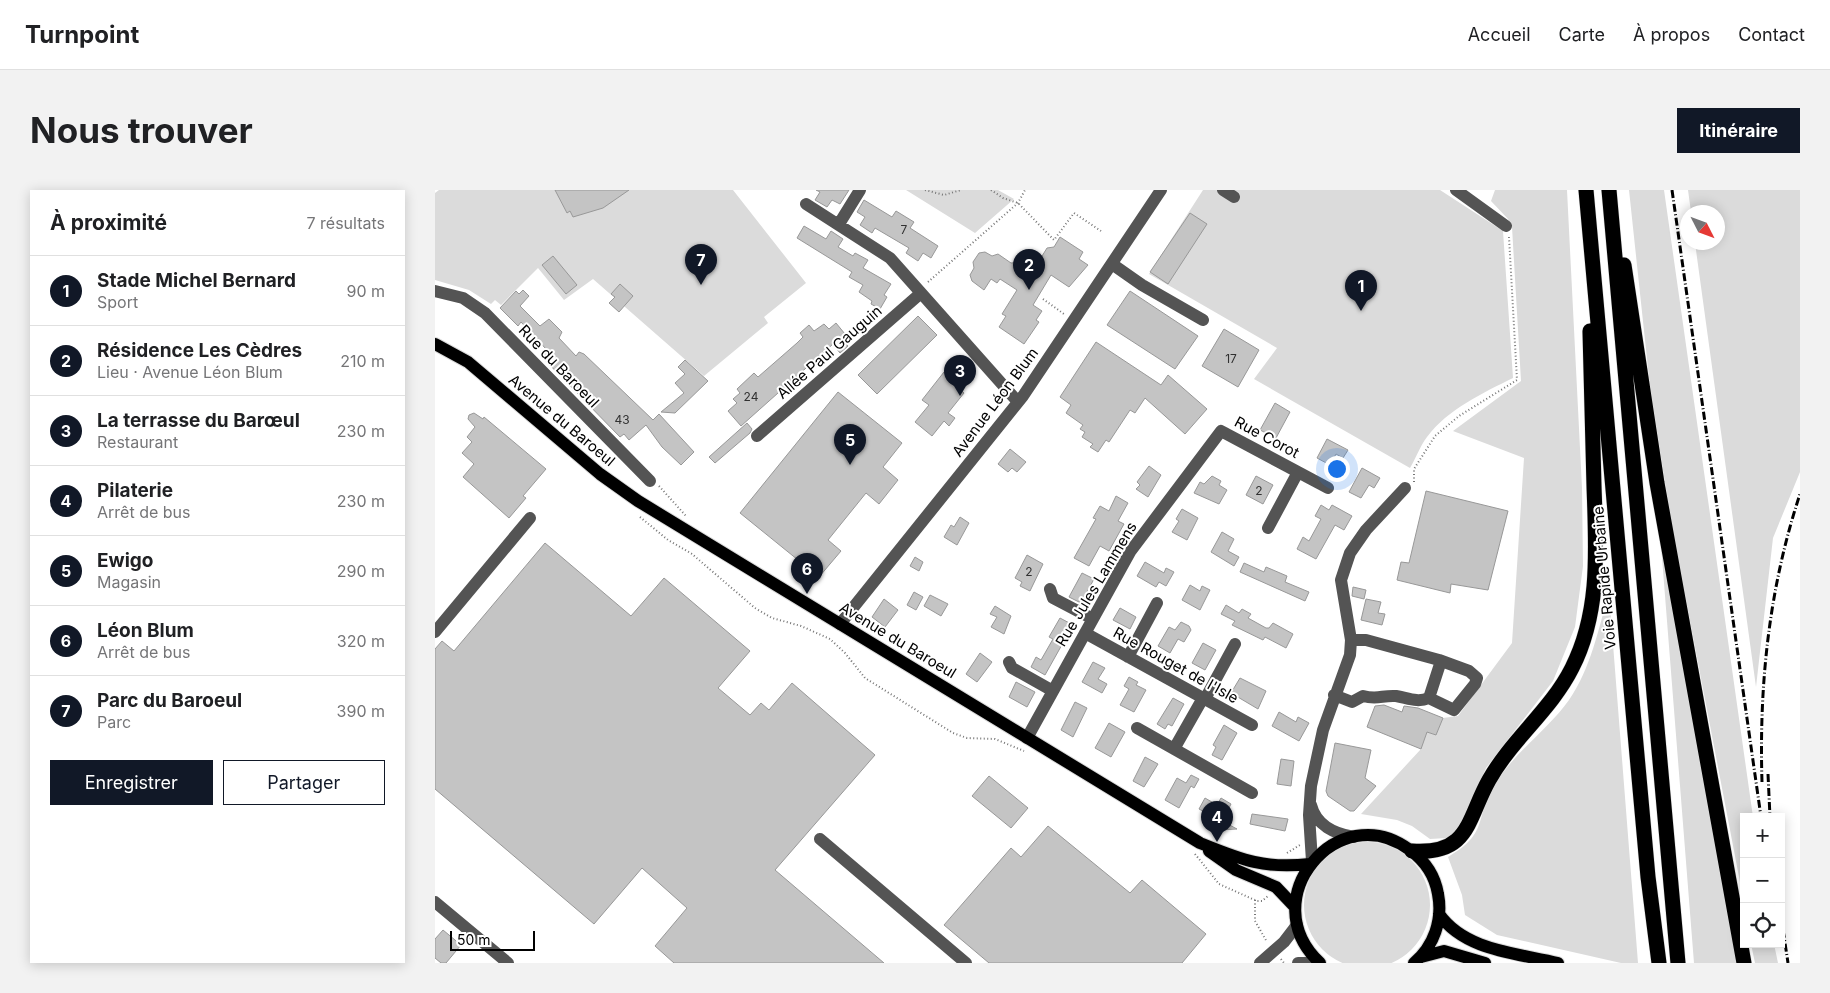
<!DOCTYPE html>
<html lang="fr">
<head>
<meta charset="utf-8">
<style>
  :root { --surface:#fff; --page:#f2f2f2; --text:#202124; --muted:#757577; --line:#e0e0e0; --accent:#111827 }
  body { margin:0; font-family:Inter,sans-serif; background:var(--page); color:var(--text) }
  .controls { position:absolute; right:15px; bottom:15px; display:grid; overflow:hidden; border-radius:0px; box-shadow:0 2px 12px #0003 }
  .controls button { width:45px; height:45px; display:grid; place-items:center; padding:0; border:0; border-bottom:1px solid var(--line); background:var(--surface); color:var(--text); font:25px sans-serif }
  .compass { position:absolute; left:1245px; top:15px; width:45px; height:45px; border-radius:50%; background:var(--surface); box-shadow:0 2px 12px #0003; rotate:132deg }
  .scale { position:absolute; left:15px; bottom:12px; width:85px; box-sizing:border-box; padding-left:5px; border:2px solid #000; border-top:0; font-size:14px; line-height:18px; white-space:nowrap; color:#000; -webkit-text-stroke:4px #fff; paint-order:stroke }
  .you { position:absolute; left:901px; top:278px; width:18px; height:18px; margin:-12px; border:4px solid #fff; border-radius:50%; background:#1a73e8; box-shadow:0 0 0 8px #1a73e833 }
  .badge { display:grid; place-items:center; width:32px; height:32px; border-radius:50%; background:var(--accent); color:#fff; font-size:16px; font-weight:700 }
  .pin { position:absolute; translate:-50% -41px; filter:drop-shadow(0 1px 2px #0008) }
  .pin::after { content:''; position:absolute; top:26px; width:18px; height:15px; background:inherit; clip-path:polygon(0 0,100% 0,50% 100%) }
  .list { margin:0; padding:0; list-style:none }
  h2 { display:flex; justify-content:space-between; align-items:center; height:65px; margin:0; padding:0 20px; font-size:21px }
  h2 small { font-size:16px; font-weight:400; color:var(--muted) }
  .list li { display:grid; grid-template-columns:32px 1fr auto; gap:15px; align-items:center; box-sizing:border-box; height:70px; padding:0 20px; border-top:1px solid var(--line) }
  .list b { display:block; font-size:19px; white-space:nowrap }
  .list p { margin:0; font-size:16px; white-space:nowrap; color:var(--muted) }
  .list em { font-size:16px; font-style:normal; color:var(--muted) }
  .actions { display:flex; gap:10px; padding:15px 20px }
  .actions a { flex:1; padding:11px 0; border:1px solid var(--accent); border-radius:0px; text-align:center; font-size:18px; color:var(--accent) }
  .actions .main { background:var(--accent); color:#fff }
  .icon { flex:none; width:28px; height:28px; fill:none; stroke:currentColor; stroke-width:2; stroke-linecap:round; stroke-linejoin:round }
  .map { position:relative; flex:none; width:1365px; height:773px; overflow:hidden; border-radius:0px }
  header { display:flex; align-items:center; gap:30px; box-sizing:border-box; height:70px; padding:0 25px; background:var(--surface); border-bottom:1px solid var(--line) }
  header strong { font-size:24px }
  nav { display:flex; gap:28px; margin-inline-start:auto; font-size:18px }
  .intro { display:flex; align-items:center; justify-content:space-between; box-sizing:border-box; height:120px; padding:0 30px }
  h1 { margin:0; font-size:35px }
  .button { padding:12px 22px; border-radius:0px; background:var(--accent); color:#fff; font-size:18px; font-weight:700 }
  main { display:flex; gap:30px; padding:0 30px }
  aside { flex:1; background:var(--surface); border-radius:0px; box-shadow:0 2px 12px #0003 }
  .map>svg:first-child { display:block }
</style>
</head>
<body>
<header>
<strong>Turnpoint</strong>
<nav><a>Accueil</a><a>Carte</a><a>À propos</a><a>Contact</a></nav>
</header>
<div class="intro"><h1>Nous trouver</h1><a class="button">Itinéraire</a></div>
<main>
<aside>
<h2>À proximité<small>7 résultats</small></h2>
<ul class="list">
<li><span class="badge">1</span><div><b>Stade Michel Bernard</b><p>Sport</p></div><em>90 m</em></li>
<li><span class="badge">2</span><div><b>Résidence Les Cèdres</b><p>Lieu · Avenue Léon Blum</p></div><em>210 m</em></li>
<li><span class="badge">3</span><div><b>La terrasse du Barœul</b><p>Restaurant</p></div><em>230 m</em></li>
<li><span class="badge">4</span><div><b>Pilaterie</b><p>Arrêt de bus</p></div><em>230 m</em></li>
<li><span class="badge">5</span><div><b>Ewigo</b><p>Magasin</p></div><em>290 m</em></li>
<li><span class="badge">6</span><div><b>Léon Blum</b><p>Arrêt de bus</p></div><em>320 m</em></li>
<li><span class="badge">7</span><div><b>Parc du Baroeul</b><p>Parc</p></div><em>390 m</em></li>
</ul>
<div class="actions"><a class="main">Enregistrer</a><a>Partager</a></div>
</aside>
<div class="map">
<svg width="1365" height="773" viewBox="0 0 1365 773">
  <rect width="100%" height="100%" fill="#fff"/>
  <path fill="#dbdbdb" d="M4 0H298L371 93 329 127 333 133 269 186 158 89 129 110 103 78 66 115 60 110 56 114 34 100 0 90V3Z
    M471 0H563L579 9 540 43Z
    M768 0H1005L1068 41 1078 188C1048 203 1013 219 992 247 985 256 981 268 975 278L819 189 842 158 714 84Z
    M1060 0H1132L1147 298 1148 376 1140 437 1118 491 1051 578 1024 640 1012 648 995 649 977 636 962 630 926 624 986 559 992 542 1001 545 1008 528 1023 526 1077 453 1089 268 1018 241 1086 191 1077 37 1073 29 1056 11Z
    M1194 0H1229L1318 627H1309V713L1237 337 1215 197Z
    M1253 0H1365V282L1338 348 1321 497 1260 53 1282 52V22H1256Z
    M1226 355 1301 770V773H1259Z
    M1174 403 1203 773H1186L1062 745 1030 725 1027 705 1013 667C1054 643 1039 630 1059 596 1078 563 1112 541 1134 510 1156 478 1163 440 1174 403Z
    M869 715a63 63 0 1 1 126 0a63 63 0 1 1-126 0Z
    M1316 754H1339L1343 773H1320Z"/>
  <path fill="#c4c4c4" stroke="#989898" d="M120 0H194L168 18 138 27 135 21 132 23Z
    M381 0H414L405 14 397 10 392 17 380 10 385 2Z
    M429 10 457 27 461 21 479 32 475 38 503 56 496 68 488 63 483 71 471 63 474 58 440 38 437 43 425 35 430 27 422 22Z
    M755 23 772 34 733 94 715 82Z
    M369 36 391 49 396 41 408 49 403 57 418 66 420 63 433 70 428 78 456 94 449 105 452 107 445 119 436 114 437 111 424 102 428 95 414 87 417 82 362 48Z
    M625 47 648 62 644 69 653 75 634 97 616 85 598 115 607 121 601 130 604 132 589 154 564 137 571 126 567 124 582 100 565 89 562 93 556 89 549 100 537 91 535 85 539 78 538 72 544 63 550 62 557 66 563 64 576 73 604 71 612 58 619 57Z
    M118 66 142 95 131 104 107 75Z
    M185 94 198 106 184 122 174 113 180 107 176 104Z
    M88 100 94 106 85 116 105 136 114 129 127 142 124 148 141 166 144 162 149 164 218 230 224 224 259 262 246 275 227 257 211 235 194 250 189 244 185 247 105 165 111 159 86 132 83 136 65 118 81 101 84 104Z
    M695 101 763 146 740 179 672 135Z
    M483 126 502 145 442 204 423 185Z
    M401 133 410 144 406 148 413 156 405 163 398 154 306 236 293 221 302 213 298 209 305 203 302 199 319 183 323 187 362 153 368 147 365 143 374 135 379 141 389 134 394 139Z
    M789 139 824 160 803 197 767 176Z
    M661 152 726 195 733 185 772 219 750 244 710 208 700 223 695 220 674 252 671 250 663 262 655 257 658 254 647 247 650 242 645 239 648 235 631 223 636 215 625 207Z
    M250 170 273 191 240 223 226 222 249 203 240 193 250 184 243 177Z
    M509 182 523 193 521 196 529 203 513 223 520 228 514 236 509 231 497 246 480 232 494 215 487 210Z
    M403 202 467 253 448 277 463 290 444 314 431 303 393 350 406 361 384 387 305 323Z
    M840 213 855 222 841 248 825 240Z
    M39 223 48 229 49 227 111 279 88 306 91 308 74 328 28 287 39 274 27 263 37 252 32 247 40 237 33 229 34 225Z
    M312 233 317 239 315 243 280 273 274 267Z
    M892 249 913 260 908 268 901 264 895 275 882 268Z
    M575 259 591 272 582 282 577 278 573 282 563 274Z
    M714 276 726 285 713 307 701 299 705 295 702 292Z
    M927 278 945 288 939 298 934 295 926 308 914 302Z
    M777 286 786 291 784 295 792 300 784 314 759 303 765 292 769 294Z
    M821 286 838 295 828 314 811 305Z
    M991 301 1073 321 1053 400 1016 394 1015 403 962 390 966 372 974 373Z
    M681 306 693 313 683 331 689 334 674 361 665 356 654 376 639 368 661 329 658 328 665 316 674 321Z
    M886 315 894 320 897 315 917 326 909 340 900 335 881 369 862 359 868 347 874 351 886 329 880 326Z
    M747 319 763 328 752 350 737 342 744 331 741 329Z
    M525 327 534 333 522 355 509 347 516 335 519 337Z
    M787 342 799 349 793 361 804 367 799 376 776 362Z
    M110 353 196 426 229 388 315 461 283 498 315 525 326 513 334 520 357 493 440 565 340 680 449 773H239L220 756 252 718 207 678 159 734 0 599V459L7 451 19 461Z
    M592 365 608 374 595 401 585 396 587 392 580 388Z
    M480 367 488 372 484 381 475 376Z
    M710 372 729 383 731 378 739 382 731 396 724 392 721 397 702 386Z
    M809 373 829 382 831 377 852 386 850 392 874 402 870 411 805 382Z
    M647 383 659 389 646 413 634 407Z
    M755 395 765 401 767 396 775 400 765 420 747 410Z
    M918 397 931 400 929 409 917 406Z
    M479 402 488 407 481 420 472 415Z
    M495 405 513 414 506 426 489 416Z
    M449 409 463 420 450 437 437 427Z
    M931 409 946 412 943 423 950 424 947 435 926 430Z
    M791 415 804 423 807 419 816 424 813 428 831 438H834L838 433 858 444 851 458 830 447 828 450 797 435 800 431 786 424Z
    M560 416 576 426 569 444 556 437 562 427 555 424Z
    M685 418 701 427 695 439 678 430Z
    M625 428 638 435 610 485 596 477 601 467 606 470 618 449 614 447Z
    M746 432 754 436 756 440 749 452 743 449 735 463 723 456 734 437 740 440Z
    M768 453 781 460 770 480 757 473Z
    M545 463 557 472 542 492 531 484Z
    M658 472 670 478 663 489 672 494 667 503 647 492Z
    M694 487 703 492 701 495 711 500 699 522 685 515 694 499 689 496Z
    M805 488 831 501 823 519 796 503Z
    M581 492 600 502 592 517 574 507Z
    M738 508 749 514 737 536 733 534 730 539 722 534Z
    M640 512 652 518 638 547 626 540Z
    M949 515 967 522 969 516 983 518 1008 528 1001 545 992 542 986 559 932 537 940 516Z
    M844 522 861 532 863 527 874 533 864 551 837 536Z
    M674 533 690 542 676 567 660 558Z
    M789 535 802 543 787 570 777 565 781 557 778 555Z
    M900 553 936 560 930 588 941 596 919 621H915L893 606 891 601Z
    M710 567 723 574 709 597 698 591Z
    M846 569 859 571 856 596 842 594Z
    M756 585 764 589 759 598 756 596 744 618 730 610 742 588 751 593Z
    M554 586 593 618 576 638 537 606Z
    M770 608 782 615 786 608 796 614 787 631 802 639 782 640 776 637 779 627 764 619Z
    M817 624 853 629 850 641 815 634Z
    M613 636 695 703 707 690 771 744 747 773H554L509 735 576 658 586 667Z
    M8 740 26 755 11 773H6L0 768V749Z"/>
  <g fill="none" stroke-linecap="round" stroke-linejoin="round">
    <defs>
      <path id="major" d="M0 154 33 172 165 284 203 311 765 653C807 670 828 679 875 674
        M774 661 801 680 841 697 860 717
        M1004 724C1030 761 1082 763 1123 773
        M986 767 1009 761 1050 773
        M885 773C817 710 903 606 975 660 990 671 1000 686 1003 704 1008 730 999 756 979 773"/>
      <path id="highway" d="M1151 0 1213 687 1224 773
        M1174 0 1243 773
        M1189 75 1222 293 1309 773
        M977 661C1035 665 1032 629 1054 590 1077 549 1116 520 1137 478 1166 421 1161 358 1159 296 1158 245 1156 193 1155 141"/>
    </defs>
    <use href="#major" stroke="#dbdbdb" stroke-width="14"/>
    <use href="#highway" stroke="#dbdbdb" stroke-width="16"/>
    <path stroke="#767676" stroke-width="2" stroke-dasharray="1 2.5" stroke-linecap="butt" d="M490 0 509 5 526 0
      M556 0 568 8 583 13 619 50 639 23 666 41
      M493 92 583 13 590 0
      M608 109 629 124
      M979 292V279L1000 246 1024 226 1082 190 1074 47
      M224 296 251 326
      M205 327 233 350 257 364 320 418 337 428 366 436 395 449 410 463 430 488 518 543 532 548 560 549 589 561
      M852 663 865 655
      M760 664 784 694 822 711H827L833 706
      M820 710V731L832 752
      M846 769 849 773"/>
    <path stroke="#545454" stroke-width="12" d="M788 0 799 7
      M1021 0 1071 36
      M371 14 455 68 583 212
      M404 34 425 0
      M677 74 707 95 768 130
      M0 101 28 108 50 123 215 291
      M322 246 486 103
      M833 338 863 282
      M615 399 618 408 658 429
      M405 434 588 206 726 0
      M0 442 95 328
      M650 443 817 535
      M916 450H931L1004 470 1005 474 994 508 1019 520 1040 494 1042 488 1034 481 1004 470
      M693 467 722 413
      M574 472 577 478 618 501
      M899 505 917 512 928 506C943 510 947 505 961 506 973 508 982 513 994 508
      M770 509 800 454
      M702 538 817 603
      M592 548 695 362 786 241 893 298
      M739 559 768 508
      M876 615C881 635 900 644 919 647
      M385 649 531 773
      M877 671 874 625 876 596 888 540 915 465 916 450 906 390 915 363 931 340 970 298
      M0 712 73 773
      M825 773 849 752 862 735
      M863 773H883"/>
    <use href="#major" stroke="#000" stroke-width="12"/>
    <use href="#highway" stroke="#000" stroke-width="15"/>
    <path stroke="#000" stroke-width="3" stroke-dasharray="8 2.5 1 2.5" stroke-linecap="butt" d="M1237 0 1326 627
      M1333 584 1335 627
      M1327 592C1324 494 1334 398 1365 304
      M1346 726 1353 773"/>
  </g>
  <g text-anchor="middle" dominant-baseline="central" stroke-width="4" stroke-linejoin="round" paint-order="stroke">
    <g font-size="12" fill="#313131">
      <text x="469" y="39">7</text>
      <text x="796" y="168">17</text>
      <text x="316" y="206">24</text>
      <text x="187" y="229">43</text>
      <text x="824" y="300">2</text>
      <text x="594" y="381">2</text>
    </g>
    <g font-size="15" fill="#000" stroke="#fff">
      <text transform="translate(394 162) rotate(-41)">Allée Paul Gauguin</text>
      <text transform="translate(124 176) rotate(46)">Rue du Baroeul</text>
      <text transform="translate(560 212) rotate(-53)">Avenue Léon Blum</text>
      <text transform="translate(127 230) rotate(40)">Avenue du Baroeul</text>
      <text transform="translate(832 247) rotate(28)">Rue Corot</text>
      <text transform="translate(1169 388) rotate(-95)">Voie Rapide Urbaine</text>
      <text transform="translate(661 394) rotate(-59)">Rue Jules Lammens</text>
      <text transform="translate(463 450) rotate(31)">Avenue du Baroeul</text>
      <text transform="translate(741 475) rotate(29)">Rue Rouget de l'Isle</text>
    </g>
  </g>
</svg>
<div class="controls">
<button>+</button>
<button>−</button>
<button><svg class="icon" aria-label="locate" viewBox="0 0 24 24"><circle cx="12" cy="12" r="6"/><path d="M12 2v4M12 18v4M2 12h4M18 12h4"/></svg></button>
</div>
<svg class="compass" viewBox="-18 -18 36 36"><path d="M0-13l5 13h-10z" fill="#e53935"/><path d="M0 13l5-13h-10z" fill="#757577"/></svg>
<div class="scale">50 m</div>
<div class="you"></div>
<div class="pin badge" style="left:926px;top:121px">1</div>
<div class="pin badge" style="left:594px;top:100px">2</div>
<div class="pin badge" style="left:525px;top:206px">3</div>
<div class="pin badge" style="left:782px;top:652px">4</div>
<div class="pin badge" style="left:415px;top:275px">5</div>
<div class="pin badge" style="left:372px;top:404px">6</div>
<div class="pin badge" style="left:266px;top:95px">7</div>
</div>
</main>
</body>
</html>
